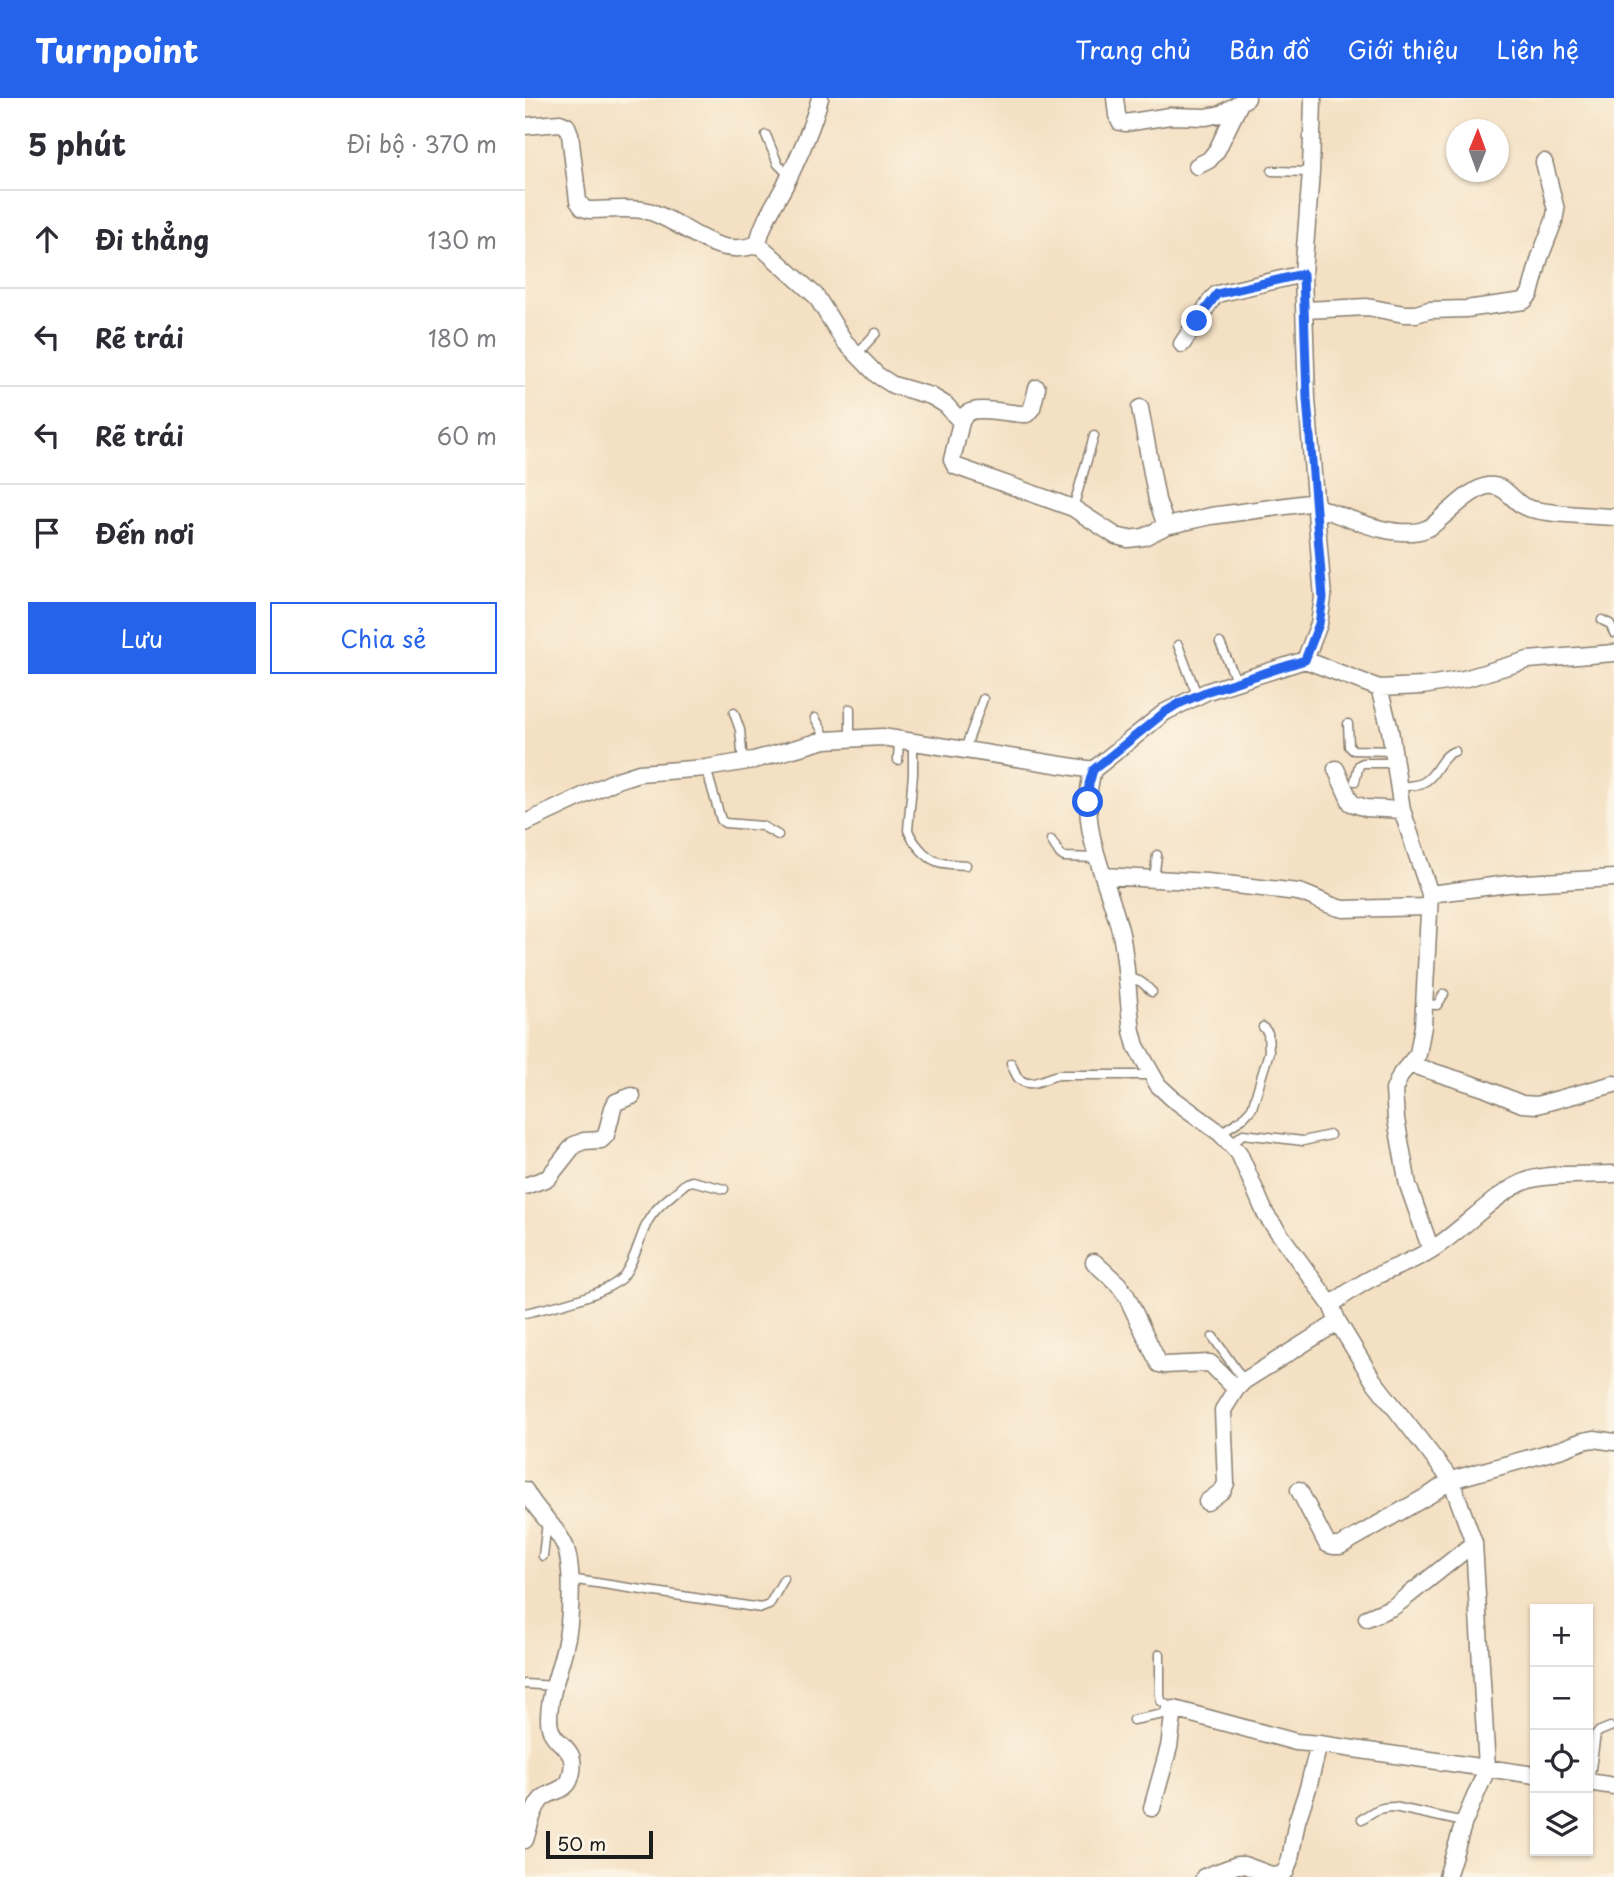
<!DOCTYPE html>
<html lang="vi">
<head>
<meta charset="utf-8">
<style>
  :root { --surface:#fff; --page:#f7f7f7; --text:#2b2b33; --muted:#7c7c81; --line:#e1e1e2; --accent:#2563eb }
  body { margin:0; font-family:"Playpen Sans",sans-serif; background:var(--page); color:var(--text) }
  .controls { position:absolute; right:21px; bottom:21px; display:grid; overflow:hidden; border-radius:0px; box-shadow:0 2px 5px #0004 }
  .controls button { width:63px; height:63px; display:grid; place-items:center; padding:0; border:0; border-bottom:2px solid var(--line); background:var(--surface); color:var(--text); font:35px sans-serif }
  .compass { position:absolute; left:921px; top:21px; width:63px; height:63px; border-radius:50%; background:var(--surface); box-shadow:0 2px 5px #0004; rotate:1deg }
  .scale { position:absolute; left:21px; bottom:18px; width:107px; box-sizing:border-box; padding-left:7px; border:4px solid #1c1c1c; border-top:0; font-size:19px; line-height:24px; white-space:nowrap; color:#1c1c1c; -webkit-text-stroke:5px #fcf5e5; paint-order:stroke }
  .stop { position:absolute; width:21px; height:21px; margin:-16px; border:5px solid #2563eb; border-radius:50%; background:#fff }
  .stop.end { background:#2563eb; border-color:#fff; box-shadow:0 2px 7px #0008 }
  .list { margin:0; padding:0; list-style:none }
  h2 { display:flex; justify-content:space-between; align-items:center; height:91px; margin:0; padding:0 28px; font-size:30px }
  h2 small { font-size:23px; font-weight:400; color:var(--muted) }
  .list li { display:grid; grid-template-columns:46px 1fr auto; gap:21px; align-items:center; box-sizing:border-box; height:98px; padding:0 28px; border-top:2px solid var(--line) }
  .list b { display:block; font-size:26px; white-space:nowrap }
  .list em { font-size:23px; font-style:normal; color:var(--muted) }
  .actions { display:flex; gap:14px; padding:21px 28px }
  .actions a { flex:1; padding:16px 0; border:2px solid var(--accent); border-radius:0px; text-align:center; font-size:24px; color:var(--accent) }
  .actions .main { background:var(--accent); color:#fff }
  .icon { flex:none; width:38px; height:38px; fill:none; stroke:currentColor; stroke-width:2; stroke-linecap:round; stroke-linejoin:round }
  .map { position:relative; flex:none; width:1089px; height:1779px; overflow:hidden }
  header { display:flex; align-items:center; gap:42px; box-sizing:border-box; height:98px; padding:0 35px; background:var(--accent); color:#fff }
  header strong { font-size:33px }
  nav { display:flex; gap:38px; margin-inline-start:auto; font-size:24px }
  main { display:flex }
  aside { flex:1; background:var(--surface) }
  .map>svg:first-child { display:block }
</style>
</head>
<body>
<header>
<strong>Turnpoint</strong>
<nav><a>Trang chủ</a><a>Bản đồ</a><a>Giới thiệu</a><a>Liên hệ</a></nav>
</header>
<main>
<aside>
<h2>5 phút<small>Đi bộ · 370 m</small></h2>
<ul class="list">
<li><svg class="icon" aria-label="ahead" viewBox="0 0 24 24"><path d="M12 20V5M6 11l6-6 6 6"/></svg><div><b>Đi thẳng</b></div><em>130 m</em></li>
<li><svg class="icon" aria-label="left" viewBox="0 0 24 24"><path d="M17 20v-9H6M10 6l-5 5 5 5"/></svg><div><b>Rẽ trái</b></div><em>180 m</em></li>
<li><svg class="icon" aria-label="left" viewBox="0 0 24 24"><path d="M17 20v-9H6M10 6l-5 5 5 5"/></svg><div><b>Rẽ trái</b></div><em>60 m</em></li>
<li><svg class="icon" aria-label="arrive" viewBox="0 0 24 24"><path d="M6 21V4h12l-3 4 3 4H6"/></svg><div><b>Đến nơi</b></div></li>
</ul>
<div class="actions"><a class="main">Lưu</a><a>Chia sẻ</a></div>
</aside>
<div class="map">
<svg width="1089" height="1779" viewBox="0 0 1089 1779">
  <rect width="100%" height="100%" fill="#fcf5e5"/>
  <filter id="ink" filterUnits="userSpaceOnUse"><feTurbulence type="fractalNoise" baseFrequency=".0143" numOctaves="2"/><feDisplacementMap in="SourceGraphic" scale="14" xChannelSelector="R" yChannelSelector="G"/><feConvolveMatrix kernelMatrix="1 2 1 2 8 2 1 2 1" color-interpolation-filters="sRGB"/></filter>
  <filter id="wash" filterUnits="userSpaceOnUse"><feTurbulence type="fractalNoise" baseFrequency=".00686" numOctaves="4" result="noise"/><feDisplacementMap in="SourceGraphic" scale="28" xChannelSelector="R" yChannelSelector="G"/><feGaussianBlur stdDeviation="1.57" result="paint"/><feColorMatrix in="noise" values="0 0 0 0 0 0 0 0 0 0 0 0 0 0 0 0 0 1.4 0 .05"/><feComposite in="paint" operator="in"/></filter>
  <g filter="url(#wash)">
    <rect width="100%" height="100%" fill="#f4e0c3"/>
  </g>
  <g filter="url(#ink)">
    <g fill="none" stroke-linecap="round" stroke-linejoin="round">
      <defs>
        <path id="lane" d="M241 37 253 66 265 78
          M747 73 786 74
          M331 257 351 235
          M548 410 569 338
          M1077 522 1085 526 1089 535
          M695 545 712 584
          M653 547 672 597
          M325 611V640
          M209 615 215 632 218 664
          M290 620 297 632 300 642
          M823 626 824 648 828 652 868 653
          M388 643V676L383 732C387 743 400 759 411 763 419 767 432 766 441 767
          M440 651 458 601
          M373 662 374 641
          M181 670 196 722 200 725 237 728 253 737
          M830 683 834 667 838 665H870
          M873 689C881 688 890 688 897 685 912 679 914 658 930 653
          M526 742 535 756 539 759 573 760
          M629 781 632 757
          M601 881C614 880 618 885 627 894
          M899 906 912 907 919 896
          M486 965C488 970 491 978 494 981 507 992 522 978 534 977H627
          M695 1035 717 1021 727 1010 744 954 743 935 738 929
          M706 1046 718 1036 778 1043 805 1037
          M0 1215C23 1210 86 1196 99 1177 111 1161 114 1140 123 1123 131 1108 148 1097 161 1085L167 1083 199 1091
          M688 1239 719 1283
          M18 1458 22 1424
          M45 1481 236 1510 244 1507 259 1481
          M635 1556V1596L636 1603 649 1611
          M0 1586 29 1588
          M608 1622 639 1616 642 1608
          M1064 1684 1071 1636 1075 1633 1085 1629
          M837 1721C848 1713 855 1709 869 1709L939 1724"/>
        <path id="street" d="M295 0C287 30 274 59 260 87 250 106 237 124 233 146L291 198 319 243 352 277 368 287 406 298 421 307 436 324 427 362 430 368 548 410 591 438 603 441 619 439 641 428 686 418 791 404
          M590 0 592 17 595 24 600 25 645 18 681 19 696 16 722 0
          M0 28 35 25 42 28 45 36 53 103 58 110 64 112C80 112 109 109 123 113 161 124 190 163 233 146
          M672 68 684 62 692 52 714 7
          M780 212 842 209 879 216H891L904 212 941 211 999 203 1005 196 1015 159 1029 123 1031 112 1019 64
          M657 246 687 201 692 196 778 176
          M615 310 632 402 641 428
          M436 324C438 320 440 316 443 315 454 307 487 317 502 316L507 310 512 290
          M792 409C822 419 871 443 901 431 909 428 915 420 922 415 933 406 948 391 962 388 980 386 985 400 998 408 1012 416 1071 418 1089 419
          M780 562 794 526 798 500 782 301 778 176 786 74 788 0
          M854 590 865 632 877 712 905 796 898 928 893 956 876 976 869 992 871 1021 883 1087 906 1152
          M811 671 826 705 841 710 877 712
          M0 725 92 682 114 675 181 670 229 662 300 642 357 639 568 672
          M579 778 682 784 773 794C789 798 802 808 818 811L904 809
          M905 796 983 786 1089 780
          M884 966 959 990 997 1006 1012 1007 1089 986
          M0 1088 23 1080 49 1047 59 1043 76 1042 81 1037 88 1010 91 1004 107 998
          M569 1164 593 1186 601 1197 634 1266 639 1267 685 1265 711 1291
          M806 1207C820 1196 835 1186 851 1178 870 1169 891 1162 909 1150 938 1132 973 1092 1004 1082 1025 1075 1066 1077 1089 1076
          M0 1392C11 1414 32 1429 40 1448 49 1470 46 1526 40 1548 35 1572 24 1596 24 1621 24 1651 57 1644 45 1681 41 1694 23 1693 16 1702 7 1712 4 1730 0 1742
          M774 1392 802 1446 808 1448H815L906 1396 926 1382 1037 1351 1058 1343 1069 1341 1089 1344
          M682 1404 698 1392 701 1385 698 1312 711 1291 719 1283 813 1224
          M842 1520 868 1509 880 1500 949 1445
          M1063 1684 1089 1688
          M627 1710 644 1649 649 1611 771 1644 794 1646 1010 1677
          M679 1779 712 1767H719L749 1778 755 1777 761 1773 765 1761 772 1723 783 1690 794 1646
          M922 1779 939 1724 962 1671 949 1445 926 1382 848 1282 813 1224 806 1207 741 1117 714 1055 695 1035 647 1000 633 987 611 948 607 933C603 902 602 865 596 836 583 780 551 730 568 672L640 614 683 593 780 562 854 590 897 588 939 581 1003 562 1089 555"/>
      </defs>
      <use href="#lane" stroke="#887e70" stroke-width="11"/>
      <use href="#street" stroke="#887e70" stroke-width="19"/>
      <use href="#lane" stroke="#fff" stroke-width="8"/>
      <use href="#street" stroke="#fff" stroke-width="16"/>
    </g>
  </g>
  <g fill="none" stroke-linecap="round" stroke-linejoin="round" filter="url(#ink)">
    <path stroke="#2563eb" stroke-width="9" d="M563 704 564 686 568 672 640 614 653 606 683 593 780 562 794 526 798 500 782 301 778 176 692 196 672 223"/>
  </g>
</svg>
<div class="controls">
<button>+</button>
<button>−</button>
<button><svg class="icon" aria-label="locate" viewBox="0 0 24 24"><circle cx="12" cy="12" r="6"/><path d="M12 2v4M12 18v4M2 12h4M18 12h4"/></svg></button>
<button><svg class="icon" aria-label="layers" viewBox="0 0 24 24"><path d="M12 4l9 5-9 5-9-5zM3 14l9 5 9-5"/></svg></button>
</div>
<svg class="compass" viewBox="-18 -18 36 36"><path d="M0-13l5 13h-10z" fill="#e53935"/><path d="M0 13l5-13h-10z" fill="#7c7c81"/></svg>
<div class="scale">50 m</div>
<div class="stop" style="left:563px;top:704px"></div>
<div class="stop end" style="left:672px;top:223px"></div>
</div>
</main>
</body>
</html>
